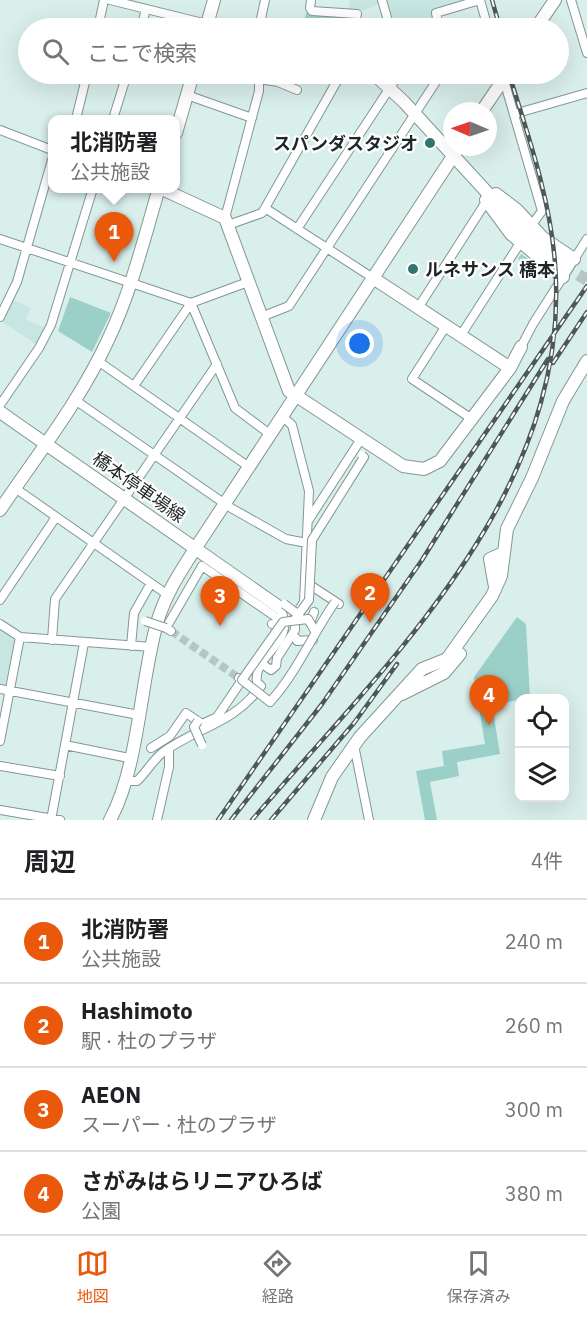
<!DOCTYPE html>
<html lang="ja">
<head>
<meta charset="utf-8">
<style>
  :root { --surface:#fff; --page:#f6f6f6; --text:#202124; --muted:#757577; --line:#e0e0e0; --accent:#ea580c }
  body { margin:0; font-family:"IBM Plex Sans","Noto Sans JP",sans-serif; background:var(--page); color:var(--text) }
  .controls { position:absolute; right:18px; bottom:18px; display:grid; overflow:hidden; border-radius:12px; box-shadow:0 6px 24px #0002 }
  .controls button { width:54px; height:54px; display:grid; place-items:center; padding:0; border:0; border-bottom:2px solid var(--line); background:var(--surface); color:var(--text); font:30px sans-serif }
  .compass { position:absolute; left:443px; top:102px; width:54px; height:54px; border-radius:50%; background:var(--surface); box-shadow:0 6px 24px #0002; rotate:272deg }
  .you { position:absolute; left:360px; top:344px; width:21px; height:21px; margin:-15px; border:4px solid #fff; border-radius:50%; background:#1a73e8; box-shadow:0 0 0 9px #1a73e833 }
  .badge { display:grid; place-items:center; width:39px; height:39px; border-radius:50%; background:var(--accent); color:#fff; font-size:20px; font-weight:700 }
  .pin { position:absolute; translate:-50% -50px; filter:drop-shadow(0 2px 3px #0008) }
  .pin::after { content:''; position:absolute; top:32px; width:21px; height:18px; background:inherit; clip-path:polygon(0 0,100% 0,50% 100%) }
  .popup { position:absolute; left:48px; top:115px; width:132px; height:78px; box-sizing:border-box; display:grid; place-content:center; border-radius:12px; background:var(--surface); filter:drop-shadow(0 2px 4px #0005); font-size:20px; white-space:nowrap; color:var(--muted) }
  .popup b { font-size:22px; color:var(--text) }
  .popup::after { content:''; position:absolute; left:50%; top:100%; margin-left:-12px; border:12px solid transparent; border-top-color:var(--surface) }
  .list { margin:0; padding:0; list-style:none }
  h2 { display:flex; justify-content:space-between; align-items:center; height:78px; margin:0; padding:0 24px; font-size:26px }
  h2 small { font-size:20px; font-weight:400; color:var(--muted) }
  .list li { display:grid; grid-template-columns:39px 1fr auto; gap:18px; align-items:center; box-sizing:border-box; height:84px; padding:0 24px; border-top:2px solid var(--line) }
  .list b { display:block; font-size:22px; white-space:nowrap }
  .list p { margin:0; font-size:20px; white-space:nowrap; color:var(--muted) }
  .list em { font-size:20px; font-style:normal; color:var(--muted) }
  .icon { flex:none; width:33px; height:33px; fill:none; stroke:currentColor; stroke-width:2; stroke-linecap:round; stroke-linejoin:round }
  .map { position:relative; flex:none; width:587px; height:820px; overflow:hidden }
  .search { position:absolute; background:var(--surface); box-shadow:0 6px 24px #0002; left:18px; right:18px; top:18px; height:66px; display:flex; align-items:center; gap:15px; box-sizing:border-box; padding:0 21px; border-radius:33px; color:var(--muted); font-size:22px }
  .sheet { height:414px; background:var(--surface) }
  nav { display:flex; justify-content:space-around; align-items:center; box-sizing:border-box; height:84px; border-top:2px solid var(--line); background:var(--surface); font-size:16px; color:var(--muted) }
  nav a { display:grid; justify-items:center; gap:3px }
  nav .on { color:var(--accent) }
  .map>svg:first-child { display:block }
</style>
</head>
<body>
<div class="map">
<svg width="587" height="820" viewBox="0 0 587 820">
  <rect width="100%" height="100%" fill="#d9efec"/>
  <path fill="#c7e6e1" d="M350 0H379V4L362 11H348Z
    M386 0H465L431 11 435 28H395Z
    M13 300 31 308 26 319 45 328 37 345 1 321Z
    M0 629 16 639 5 686 0 685Z"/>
  <path fill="#9bd0c8" d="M306 13 353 15 352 28H303Z
    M521 254 547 271 544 276 518 259Z
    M70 297 111 313 92 352 58 331Z
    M517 617 526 624 530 698 492 705 500 754 457 762 459 776 430 782 437 820H425L416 771 444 766 442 751 485 744 474 677Z"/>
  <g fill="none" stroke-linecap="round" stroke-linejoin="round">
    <path stroke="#b4c7c4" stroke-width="8" stroke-dasharray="8 4" stroke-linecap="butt" d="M171 631 239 678"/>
    <path stroke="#b4c7c4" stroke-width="12" stroke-dasharray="12 6" stroke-linecap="butt" d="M563 265 587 280"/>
    <defs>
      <path id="street" d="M110 0 207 24
        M311 0 310 8 312 11 357 14 354 28
        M382 0 390 28
        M480 0 488 28
        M571 0 587 53
        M98 28 104 0
        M141 28 146 9
        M259 28 265 0
        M439 28 436 13 480 0
        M503 77 542 211 531 226
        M259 79 278 82 297 90
        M187 95 252 118
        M514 114 587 93
        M76 119 87 74
        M113 119 127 74
        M0 130 52 150
        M265 208 373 278
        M225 218 259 91V74
        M228 225 262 213 265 208 341 74
        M297 229 399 74
        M0 239 191 303 235 408 271 435
        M418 308 486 202
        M0 317 17 282 52 160
        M261 317 289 306 441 74
        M446 326 412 379 472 419
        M461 335 520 243
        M521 347 533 324 587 239
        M98 361 249 467
        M134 386 191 303 248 282
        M75 400 231 508 286 539 307 543
        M0 405 39 348 51 325 93 188
        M15 488 168 595
        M308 521 361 439
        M310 585 339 604
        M0 600 56 517
        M311 620 314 612
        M0 624 20 637 152 647
        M171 631 166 628 202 566 283 622 272 624
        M296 638 297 641 313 640
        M52 640 55 599 217 364
        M131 646 134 613 151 583
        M262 664 271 670 276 666 277 658 295 630V616L304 602 309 491 292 425 283 417
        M0 689 139 715
        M0 741 20 637
        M65 745 129 758
        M354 745 369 820
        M151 748 170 736 186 713 202 724 217 717 242 680 239 678
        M0 766 60 776
        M124 781H137C146 773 152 761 162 753 197 727 234 724 261 686L257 682C252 654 300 642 279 607
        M0 810 60 820
        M51 820 84 643
        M157 820 169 767V749"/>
      <path id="secondary" d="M207 24 229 28
        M206 28 214 0
        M536 28 555 0
        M374 74 404 102 528 237 563 265
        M482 111 507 74
        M176 133 193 74
        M160 188 225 218 289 391 403 466 424 469 440 461 510 368 521 347
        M496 194 517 210 543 238 574 259
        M486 200 511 234 563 277
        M373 278 510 368
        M0 412 279 607
        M0 510C37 455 80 401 108 340 131 292 144 239 159 188
        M495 587 490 559 503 553
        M402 694 444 673 460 654
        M110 820C139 767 140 682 157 623 165 595 180 572 195 549L459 147
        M314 820 332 777 360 737 422 669 447 659 492 596 501 576 507 529 532 478 563 401 587 361"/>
    </defs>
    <use href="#street" stroke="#839794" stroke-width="10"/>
    <use href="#secondary" stroke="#839794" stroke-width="14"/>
    <use href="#street" stroke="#fff" stroke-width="8"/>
    <use href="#secondary" stroke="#fff" stroke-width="12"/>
    <defs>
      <path id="rail" d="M492 0 500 28
        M553 363 587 312
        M218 820 587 286
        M231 820 322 704 422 560 548 359
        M252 820C388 661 573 491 555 263 550 198 528 135 509 74
        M271 820 354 723 397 664"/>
    </defs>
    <use href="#rail" stroke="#4d5957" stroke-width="4.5"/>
    <use href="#rail" stroke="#fff" stroke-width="2" stroke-dasharray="7" stroke-linecap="butt"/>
    <defs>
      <path id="street-bridge" d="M284 604 299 615
        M295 619 309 600 312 540 364 457 362 455
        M145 621 166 628
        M315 631 308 619 283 622 242 680 270 702C297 672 312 635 335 602
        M198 721 194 727 202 745"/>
    </defs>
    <use href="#street-bridge" stroke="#839794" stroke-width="10" stroke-linecap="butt"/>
    <use href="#street-bridge" stroke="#fff" stroke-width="8"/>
  </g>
  <g fill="#2f766d" stroke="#fff" stroke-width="2">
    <circle cx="430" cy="143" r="6"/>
    <circle cx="413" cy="269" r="6"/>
  </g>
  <g text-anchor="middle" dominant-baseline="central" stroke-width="4.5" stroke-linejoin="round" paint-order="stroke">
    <g font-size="18" font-weight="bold" fill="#1e2725" stroke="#fff" text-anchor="end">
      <text x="418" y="143">スパンダスタジオ</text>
      <text x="425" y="269" text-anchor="start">ルネサンス 橋本</text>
    </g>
    <g font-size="18" fill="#1e2725" stroke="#fff">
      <text transform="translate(139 487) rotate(35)">橋本停車場線</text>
    </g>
  </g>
</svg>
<div class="controls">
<button><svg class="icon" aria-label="locate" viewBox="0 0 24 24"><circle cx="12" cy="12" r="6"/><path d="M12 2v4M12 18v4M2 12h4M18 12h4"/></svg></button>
<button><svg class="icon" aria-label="layers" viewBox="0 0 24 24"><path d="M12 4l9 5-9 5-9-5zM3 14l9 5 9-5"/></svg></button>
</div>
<svg class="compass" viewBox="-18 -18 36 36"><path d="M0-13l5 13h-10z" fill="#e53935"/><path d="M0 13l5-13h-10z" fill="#757577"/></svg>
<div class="you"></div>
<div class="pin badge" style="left:114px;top:262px">1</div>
<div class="popup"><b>北消防署</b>公共施設</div>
<div class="pin badge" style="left:370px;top:623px">2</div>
<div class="pin badge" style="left:220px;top:626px">3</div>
<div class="pin badge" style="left:489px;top:725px">4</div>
<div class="search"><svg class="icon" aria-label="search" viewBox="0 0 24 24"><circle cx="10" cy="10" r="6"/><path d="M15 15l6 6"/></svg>ここで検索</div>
</div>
<section class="sheet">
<h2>周辺<small>4件</small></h2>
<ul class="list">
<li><span class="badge">1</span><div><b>北消防署</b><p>公共施設</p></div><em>240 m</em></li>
<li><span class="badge">2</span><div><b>Hashimoto</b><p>駅 · 杜のプラザ</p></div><em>260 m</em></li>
<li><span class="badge">3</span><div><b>AEON</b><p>スーパー · 杜のプラザ</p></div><em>300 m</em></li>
<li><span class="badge">4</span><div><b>さがみはらリニアひろば</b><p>公園</p></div><em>380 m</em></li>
</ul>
</section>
<nav>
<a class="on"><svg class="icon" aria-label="map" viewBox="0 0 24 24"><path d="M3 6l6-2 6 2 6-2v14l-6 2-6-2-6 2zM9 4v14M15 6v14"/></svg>地図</a>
<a><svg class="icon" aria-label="directions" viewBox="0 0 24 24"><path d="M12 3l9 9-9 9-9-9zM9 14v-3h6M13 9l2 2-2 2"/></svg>経路</a>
<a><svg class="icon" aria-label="saved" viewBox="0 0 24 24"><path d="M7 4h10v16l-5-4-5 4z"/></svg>保存済み</a>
</nav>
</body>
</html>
